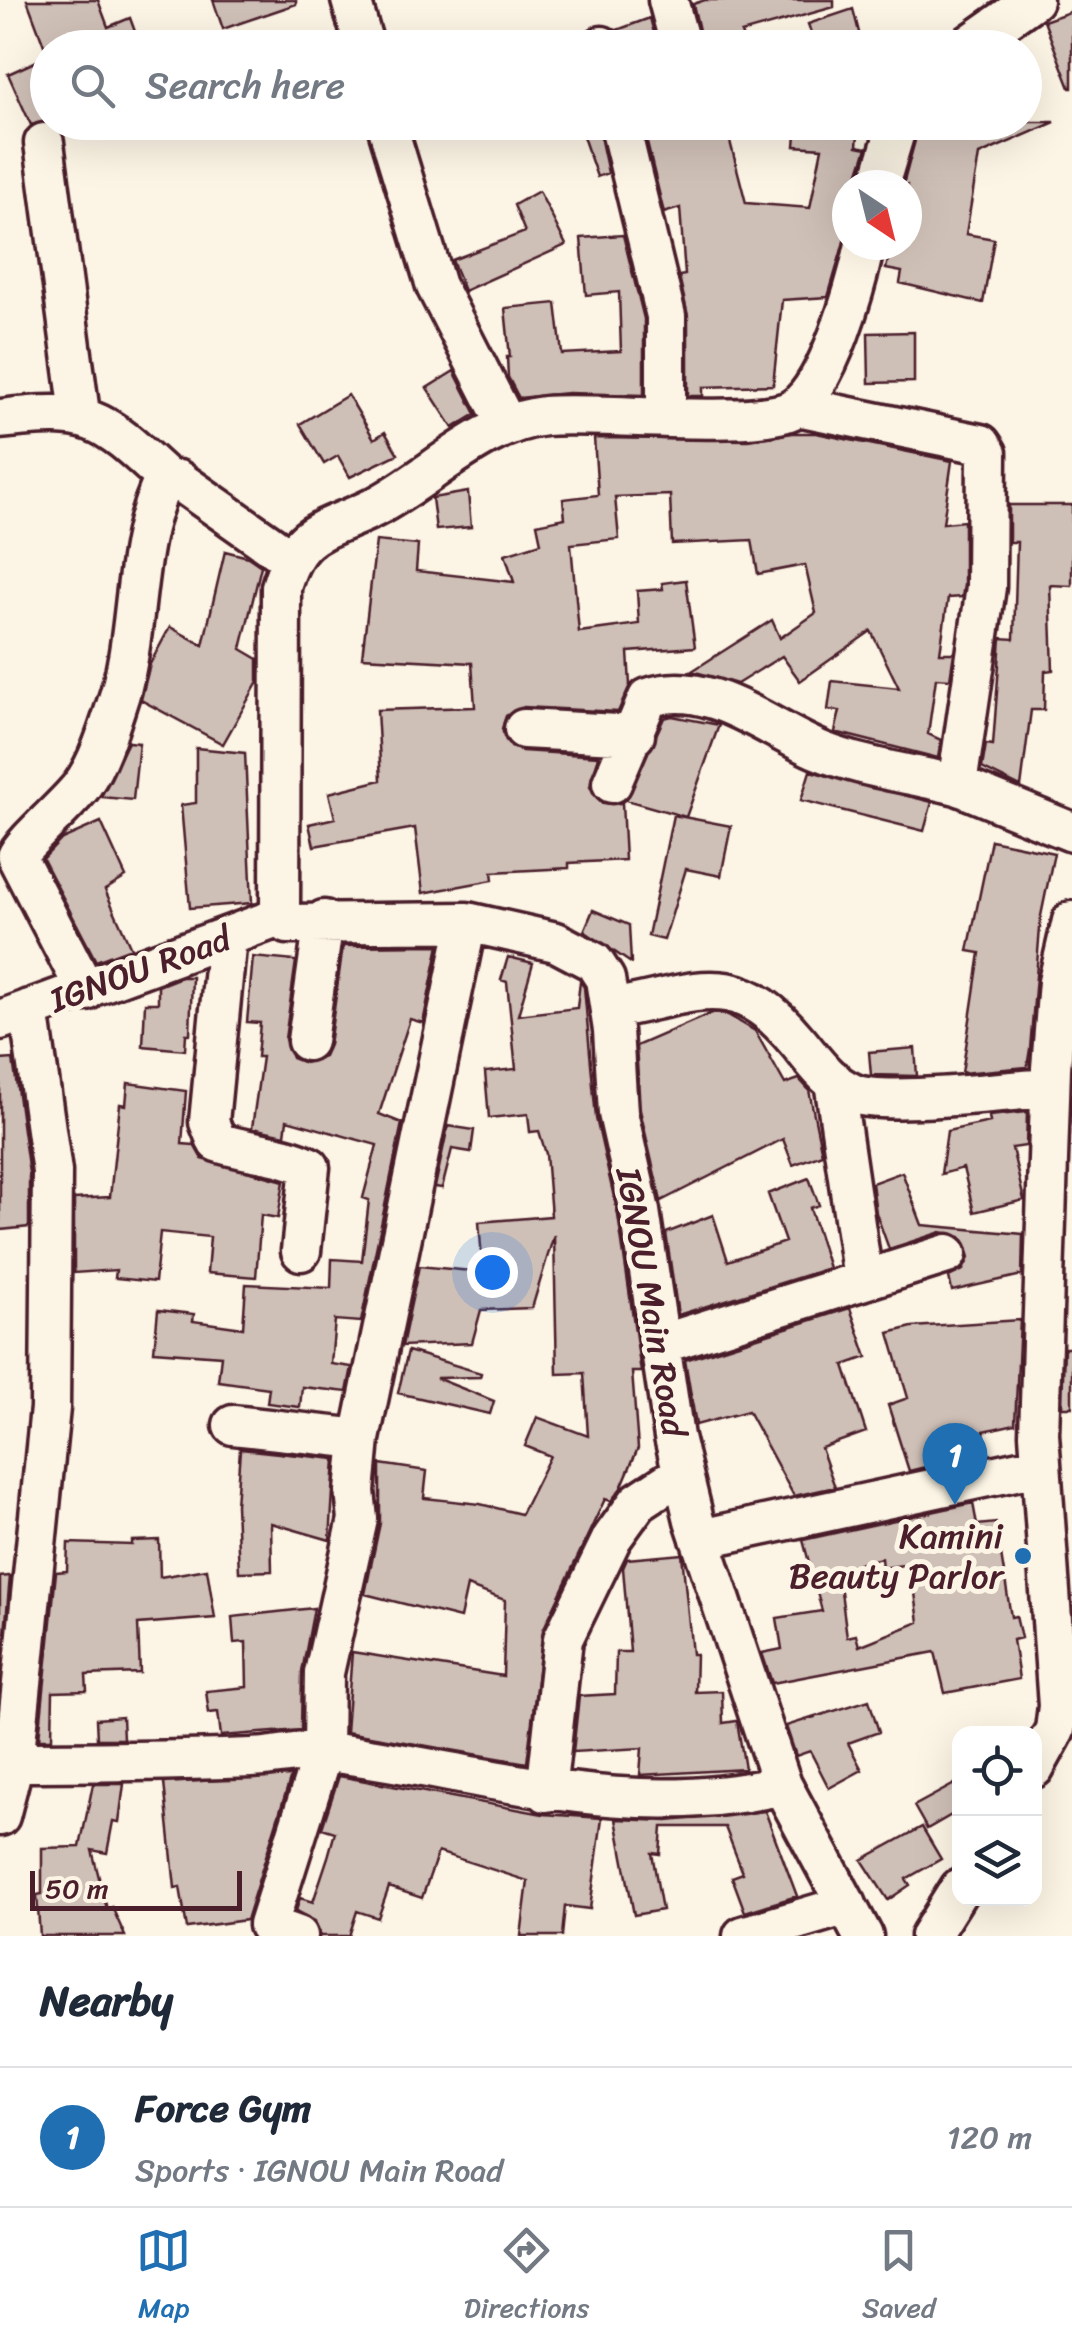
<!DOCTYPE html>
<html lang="en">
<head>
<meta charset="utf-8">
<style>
  :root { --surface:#fff; --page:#f6f6f7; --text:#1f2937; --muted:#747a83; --line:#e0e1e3; --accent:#1f6fb2 }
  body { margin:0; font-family:Sriracha,sans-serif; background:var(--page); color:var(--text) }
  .controls { position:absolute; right:30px; bottom:30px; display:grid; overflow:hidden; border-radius:20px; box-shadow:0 10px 40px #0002 }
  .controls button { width:90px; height:90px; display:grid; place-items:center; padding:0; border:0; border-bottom:2px solid var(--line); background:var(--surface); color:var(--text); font:50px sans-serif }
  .compass { position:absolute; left:832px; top:170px; width:90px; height:90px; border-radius:50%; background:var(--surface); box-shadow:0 10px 40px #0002; rotate:145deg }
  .scale { position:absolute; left:30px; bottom:25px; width:212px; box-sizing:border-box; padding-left:10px; border:5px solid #4a1f2b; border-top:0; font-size:28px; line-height:35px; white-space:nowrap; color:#4a1f2b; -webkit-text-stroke:8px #fcf5e5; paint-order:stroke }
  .you { position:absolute; left:492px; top:1272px; width:35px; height:35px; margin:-25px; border:8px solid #fff; border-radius:50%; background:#1a73e8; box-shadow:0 0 0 15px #1a73e833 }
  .badge { display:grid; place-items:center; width:65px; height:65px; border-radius:50%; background:var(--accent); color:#fff; font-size:32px; font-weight:700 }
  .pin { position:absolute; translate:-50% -82px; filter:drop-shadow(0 2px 5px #0008) }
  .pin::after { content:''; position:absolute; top:52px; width:35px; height:30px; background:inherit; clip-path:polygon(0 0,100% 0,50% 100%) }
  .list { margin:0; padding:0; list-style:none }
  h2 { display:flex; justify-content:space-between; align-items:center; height:130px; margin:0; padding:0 40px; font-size:42px }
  h2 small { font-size:32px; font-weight:400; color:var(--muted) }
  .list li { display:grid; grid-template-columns:65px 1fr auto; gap:30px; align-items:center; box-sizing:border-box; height:140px; padding:0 40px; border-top:2px solid var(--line) }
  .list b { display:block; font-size:38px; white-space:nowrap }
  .list p { margin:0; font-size:32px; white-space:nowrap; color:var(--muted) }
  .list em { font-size:32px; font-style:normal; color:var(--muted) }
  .icon { flex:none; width:55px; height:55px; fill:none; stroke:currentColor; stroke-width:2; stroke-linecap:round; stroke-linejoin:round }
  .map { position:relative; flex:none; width:1072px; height:1936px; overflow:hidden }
  .search { position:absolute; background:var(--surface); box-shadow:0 10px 40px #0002; left:30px; right:30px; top:30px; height:110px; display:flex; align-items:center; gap:25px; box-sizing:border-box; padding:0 35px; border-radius:55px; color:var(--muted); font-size:38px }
  .sheet { height:270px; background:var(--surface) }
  nav { display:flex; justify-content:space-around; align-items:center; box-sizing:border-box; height:140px; border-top:2px solid var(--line); background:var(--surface); font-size:28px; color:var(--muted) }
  nav a { display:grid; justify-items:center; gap:5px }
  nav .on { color:var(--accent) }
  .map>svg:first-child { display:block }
</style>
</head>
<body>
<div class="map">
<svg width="1072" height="1936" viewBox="0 0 1072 1936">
  <rect width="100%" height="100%" fill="#fcf5e5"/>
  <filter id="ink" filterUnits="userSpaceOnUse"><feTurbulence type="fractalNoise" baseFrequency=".01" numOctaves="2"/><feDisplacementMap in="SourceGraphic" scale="20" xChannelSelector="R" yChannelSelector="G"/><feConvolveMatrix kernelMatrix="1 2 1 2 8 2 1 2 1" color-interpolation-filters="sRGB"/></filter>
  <g filter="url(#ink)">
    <path fill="#cfc0b7" stroke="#4a1f2b" stroke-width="2.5" fill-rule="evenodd" d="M27 0H98L108 27 130 18 141 48H45Z
      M213 0H296V4L223 29Z
      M705 0H834V7L741 33 746 48H703L693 4Z
      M853 9 863 48H816L808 24Z
      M1072 11V88H1070L1044 21Z
      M650 18 658 48H624L617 30Z
      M48 56V121L31 125 8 74Z
      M578 122H597L608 173 597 177Z
      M642 122H725L746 203 810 208 822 148 795 146 797 122H859L857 146 867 148 855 185H847V232L828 297 782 300 773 385 703 387V396H688V316L679 276 685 275 680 208 664 213Z
      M920 122H1055L979 155 966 234 994 239 983 303 900 283 902 272 886 269 891 245H907V185H903Z
      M539 191 566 245 464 291 452 260 525 232 514 205Z
      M623 235 644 319V395L568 393 519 398 508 377 507 357H510L505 308 556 303 562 354 621 351 619 292 586 295 581 238Z
      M914 332V382L869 383 868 333Z
      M454 371 476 414 453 428 427 388Z
      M348 395 374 439 385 432 398 454 350 477 338 456 324 464 300 424Z
      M793 433H816L952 461 943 523 964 521V585L962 597 948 598 940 653H954L950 679 936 678 928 734 941 740 938 758 835 732 840 711 828 710 832 681 899 688 871 631 800 681 782 656 737 684 692 671 772 620 780 638 816 613 805 565 758 574 752 540 672 544 670 495 615 497 619 539 571 544 579 632 639 624 637 591 663 589 662 583 686 580 695 647 628 652 630 685 618 712 524 707 506 716 502 729 511 747 522 751 599 756 590 787 602 803H622L625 860 569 863V868L492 872 493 880 423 893 415 828 314 846 309 824 335 818 329 793 381 780 377 710 475 707 472 663 362 657 376 541 418 545 416 571 514 582 505 554 541 543 537 524 565 518 563 499 598 495 594 438 748 440Z
      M468 492 471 527 436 530 432 498Z
      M1009 505H1072V586L1050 585 1053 670 1045 671 1044 710H1031L1021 787 982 768 986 744 993 745 1001 638 1014 639 1017 542H1009Z
      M225 551 248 557 261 566 241 649 258 659V682L223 744 141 700 150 664 170 627 203 645Z
      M672 716 719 725 686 817 626 800 664 718Z
      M128 742 139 743 133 800 101 797Z
      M196 748 245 753 252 903 190 908 181 805 196 803Z
      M810 771 932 802 924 831 801 800Z
      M673 815 731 826 721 876 686 869 664 940 648 936Z
      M101 822 126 877 105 890 131 948 96 961 43 859 62 839Z
      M991 840 1054 853 1041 916 1030 1049 1027 1067 962 1073 980 953 968 951Z
      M593 910 629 925 631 963 584 931Z
      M439 945 423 1023 410 1019 379 1114 402 1123 361 1322 335 1320 331 1364 352 1367 347 1392 302 1387 300 1407 267 1403 269 1388 218 1381 221 1356 154 1351 158 1310 194 1314 193 1321 243 1328 246 1284 331 1288 332 1259 362 1261 369 1200 363 1198 377 1145 287 1120 285 1135 252 1128 262 1057H257L260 1023 247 1022 253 957 296 961 285 1039 292 1058 305 1063 324 1056 329 1045 343 946Z
      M508 957 533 963 518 1015 577 1008 580 981 584 987 596 1118 618 1215 641 1372H632L638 1448 621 1488 611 1501 605 1499 543 1630 527 1763 346 1732 352 1652 503 1676 505 1600 467 1586 460 1618 365 1594 380 1523V1464L427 1471 424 1498 480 1504 521 1514 550 1456 525 1446 537 1417 588 1436 584 1373 557 1374 554 1235 532 1308 481 1310 472 1343 402 1346 419 1266 483 1272 479 1222 551 1216 546 1154 539 1131 530 1132 528 1114 489 1118 485 1072 516 1069 507 982 501 980Z
      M181 977H192L190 1034H186L185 1050 143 1046 145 1003H158V986Z
      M712 1013 728 1015 755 1031 785 1084 799 1079 809 1090 822 1154 793 1165 783 1139 661 1201 640 1110 636 1046Z
      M915 1048 917 1076 871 1075 869 1052Z
      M13 1059 29 1173V1227L0 1230V1060Z
      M128 1083 186 1091 182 1144 194 1145 202 1159 284 1181 278 1218 261 1215 256 1277 207 1273 210 1237 160 1232 155 1282 115 1278 116 1270 74 1273V1199L110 1197 120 1104 126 1105Z
      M1027 1112 1026 1146 1012 1148 1024 1200 974 1212 963 1168 941 1174 947 1131 990 1122 989 1116Z
      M448 1126 474 1130 471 1152 452 1149 442 1188 435 1187Z
      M902 1172 922 1225 1023 1234 1022 1275 952 1291 949 1277 963 1270 969 1258 961 1237 941 1232 889 1249 876 1213 872 1183Z
      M809 1178 819 1205 810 1208 829 1268 678 1315 666 1233 713 1215 728 1261 785 1242 768 1194Z
      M850 1308 867 1357 844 1365 866 1432 821 1448 835 1487 794 1496 748 1411 696 1425 685 1360Z
      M1020 1320 1015 1424 984 1431 987 1452 909 1471 888 1405 908 1398 889 1333 912 1327Z
      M1064 1348H1072V1407H1062Z
      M408 1351 481 1373 480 1377 436 1378 494 1401 490 1414 398 1393Z
      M240 1449 335 1459 330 1540 271 1523 272 1571 239 1572 236 1505Z
      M973 1503 977 1525 996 1523 1011 1617 1016 1616 1021 1638 1013 1640 1019 1679 945 1693 935 1652 772 1683 762 1653 782 1649 777 1618 822 1611 803 1540ZM881 1558 882 1568 911 1564 919 1622 859 1646 856 1635 847 1637 838 1569Z
      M159 1540 160 1577 207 1569 215 1618 138 1624 140 1673 86 1675 87 1691 53 1692 52 1739H39L56 1572 67 1571 68 1543 132 1545V1541Z
      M682 1554 692 1654H696L695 1692 722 1691 723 1723 737 1721 745 1769 640 1775 642 1748 573 1752 579 1696 615 1694 616 1652H630L623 1568 627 1559Z
      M10 1576 5 1633H0V1577Z
      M314 1608 302 1672 301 1730 221 1736 218 1712 209 1713 206 1691 247 1687 246 1642 234 1643 232 1617Z
      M869 1700 879 1732 848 1743 862 1770 829 1788 810 1751 796 1756 786 1726Z
      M122 1717 123 1739H97L96 1719Z
      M291 1776 246 1920 187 1928 180 1887 175 1888 164 1783Z
      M339 1776 543 1814 602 1818 590 1909 565 1906 562 1936H521L528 1881 438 1852 422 1898 389 1887 378 1918 357 1911 349 1936H320L315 1921 296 1911 300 1898 313 1902 328 1857 335 1832 322 1828Z
      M960 1781V1810L927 1829 914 1806Z
      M93 1784H124L119 1822 113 1821 107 1853 92 1850 107 1909 112 1907 125 1936H40L37 1895 42 1894V1848L80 1847Z
      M765 1811 797 1896 745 1912 732 1877 743 1873 725 1827H662L660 1854 652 1853 662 1910 634 1915 616 1819 668 1821Z
      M922 1827 941 1859 906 1879 910 1885 888 1900 862 1860Z"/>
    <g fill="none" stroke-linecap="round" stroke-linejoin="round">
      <defs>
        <path id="minor" d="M351 0 365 48
          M668 0 681 48
          M602 46V48
          M965 48 1033 0
          M386 122 436 286 507 425
          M619 122 666 316V415
          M44 143 80 414
          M879 185 898 122
          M797 406 981 444 987 453 986 587 957 785 1072 832
          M0 419C92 408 100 417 166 478
          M524 729 635 735
          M612 783 648 698C708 676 769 730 821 751 863 768 913 774 957 785
          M280 917 288 924 467 922 556 942 594 962 605 979 613 1030 618 1113 640 1211 674 1437 694 1520 782 1785 863 1936
          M280 917 281 587C298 528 324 532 373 508 429 480 480 423 545 416 595 411 760 429 793 409 829 387 856 285 865 245
          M227 937 209 1122 217 1142C249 1153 280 1152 310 1167L301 1251
          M86 991 17 857C22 843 70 803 83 784 98 763 108 731 116 706 141 635 130 550 163 482L178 480 289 558
          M611 1009C698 994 734 965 797 1041 815 1062 826 1081 852 1093 881 1107 1011 1090 1050 1088
          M0 1020 280 917
          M307 1041 324 920
          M834 1081 863 1279
          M661 1344 947 1254
          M233 1425 360 1439
          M700 1539 1038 1466
          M0 1762C84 1762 168 1761 252 1758 277 1757 304 1749 328 1752 480 1771 627 1823 782 1785
          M1034 1768 1055 1730 1058 1706 1039 1434 1051 1068 1058 982 1072 921
          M546 1792 563 1639 612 1538 638 1502 682 1473
          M0 1816 14 1762 50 1408 52 1172 29 1009
          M298 1936 268 1925 323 1751 324 1673 358 1519 355 1491 360 1439 467 922
          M743 1936 847 1905
          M930 1936 960 1888"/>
      </defs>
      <use href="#minor" stroke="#4a1f2b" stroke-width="45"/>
      <use href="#minor" stroke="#fcf5e5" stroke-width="38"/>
    </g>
  </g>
  <circle fill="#1f6fb2" stroke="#fcf5e5" stroke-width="4" cx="1023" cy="1556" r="10"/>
  <g text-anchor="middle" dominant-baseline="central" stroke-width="10" stroke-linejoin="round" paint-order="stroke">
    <g font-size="35" fill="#4a1f2b" stroke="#fcf5e5">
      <text transform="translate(140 969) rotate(-20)">IGNOU Road</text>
      <text transform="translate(652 1302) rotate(80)">IGNOU Main Road</text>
    </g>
    <g font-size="35" fill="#4a1f2b" stroke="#fcf5e5" text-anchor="end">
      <text x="1003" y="1536">Kamini<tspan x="1003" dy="40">Beauty Parlor</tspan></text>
    </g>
  </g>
</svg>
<div class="controls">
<button><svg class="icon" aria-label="locate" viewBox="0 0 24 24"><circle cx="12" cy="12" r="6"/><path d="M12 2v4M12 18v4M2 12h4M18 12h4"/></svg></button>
<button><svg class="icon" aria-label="layers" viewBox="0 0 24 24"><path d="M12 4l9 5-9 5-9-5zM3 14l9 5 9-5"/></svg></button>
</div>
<svg class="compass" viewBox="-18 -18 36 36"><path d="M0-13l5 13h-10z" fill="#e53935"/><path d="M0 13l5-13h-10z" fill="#747a83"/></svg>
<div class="scale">50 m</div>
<div class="you"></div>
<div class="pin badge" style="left:955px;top:1505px">1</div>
<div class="search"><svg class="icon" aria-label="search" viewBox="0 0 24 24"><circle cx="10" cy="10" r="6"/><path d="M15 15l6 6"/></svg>Search here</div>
</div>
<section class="sheet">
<h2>Nearby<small></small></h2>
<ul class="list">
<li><span class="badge">1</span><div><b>Force Gym</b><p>Sports · IGNOU Main Road</p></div><em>120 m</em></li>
</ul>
</section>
<nav>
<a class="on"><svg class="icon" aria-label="map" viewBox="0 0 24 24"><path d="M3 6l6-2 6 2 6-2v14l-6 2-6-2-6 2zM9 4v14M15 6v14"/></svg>Map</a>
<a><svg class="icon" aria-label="directions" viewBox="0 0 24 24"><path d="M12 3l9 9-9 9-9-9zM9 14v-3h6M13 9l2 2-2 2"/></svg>Directions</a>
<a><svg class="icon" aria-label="saved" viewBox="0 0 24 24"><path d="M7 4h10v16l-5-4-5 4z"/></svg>Saved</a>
</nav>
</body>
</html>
